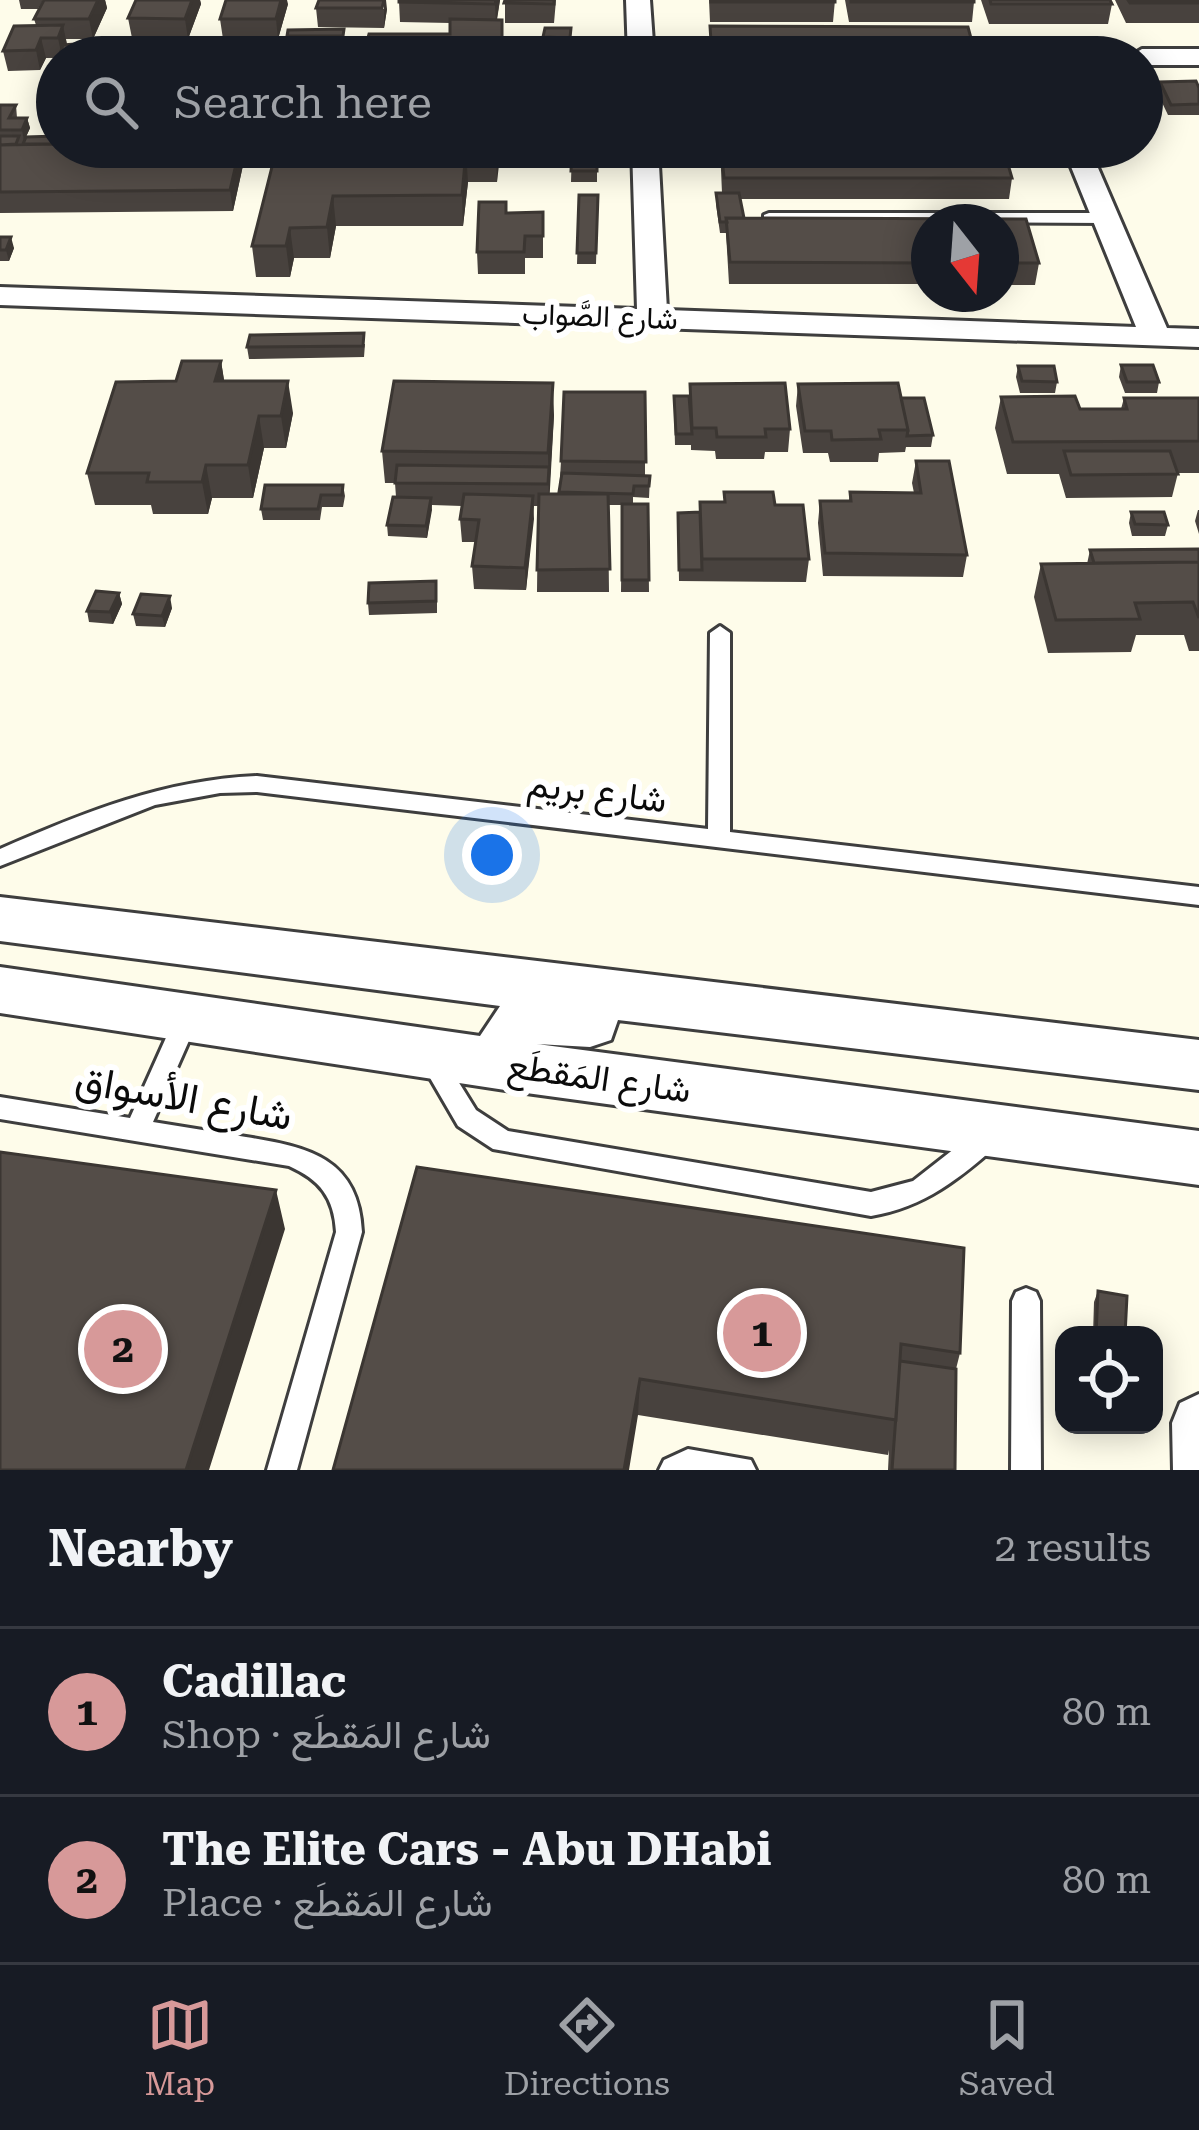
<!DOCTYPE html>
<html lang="en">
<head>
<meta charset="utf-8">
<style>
  :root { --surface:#171b24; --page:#242831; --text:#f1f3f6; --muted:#9ea1a6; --line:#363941; --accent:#d79999 }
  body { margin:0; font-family:"Roboto Serif",Vazirmatn,serif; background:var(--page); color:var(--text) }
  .controls { position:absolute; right:36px; bottom:36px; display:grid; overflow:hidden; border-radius:24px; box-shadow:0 6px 30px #0003 }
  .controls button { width:108px; height:108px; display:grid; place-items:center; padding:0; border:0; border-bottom:3px solid var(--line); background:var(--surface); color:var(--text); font:60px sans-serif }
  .compass { position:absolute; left:911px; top:204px; width:108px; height:108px; border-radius:50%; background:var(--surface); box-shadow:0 6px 30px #0003; rotate:163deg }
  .you { position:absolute; left:492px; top:855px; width:42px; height:42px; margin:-30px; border:9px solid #fff; border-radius:50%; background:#1a73e8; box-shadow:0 0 0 18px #1a73e833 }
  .badge { display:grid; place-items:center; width:78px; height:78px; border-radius:50%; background:var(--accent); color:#111; font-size:39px; font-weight:700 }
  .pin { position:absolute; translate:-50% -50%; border:6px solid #fff; box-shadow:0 3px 12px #0006 }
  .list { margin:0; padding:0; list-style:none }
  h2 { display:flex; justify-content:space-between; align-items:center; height:156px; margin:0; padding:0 48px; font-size:51px }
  h2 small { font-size:39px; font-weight:400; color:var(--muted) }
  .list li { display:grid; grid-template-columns:78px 1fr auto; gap:36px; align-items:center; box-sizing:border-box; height:168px; padding:0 48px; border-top:3px solid var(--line) }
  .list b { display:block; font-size:45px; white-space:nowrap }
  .list p { margin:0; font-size:39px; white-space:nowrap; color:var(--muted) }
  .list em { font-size:39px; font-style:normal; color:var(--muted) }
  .icon { flex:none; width:66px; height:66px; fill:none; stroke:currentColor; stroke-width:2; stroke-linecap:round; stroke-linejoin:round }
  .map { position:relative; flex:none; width:1199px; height:1470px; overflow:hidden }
  .search { position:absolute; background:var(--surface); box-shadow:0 6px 30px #0003; left:36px; right:36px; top:36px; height:132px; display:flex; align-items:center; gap:30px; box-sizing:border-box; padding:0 42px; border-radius:66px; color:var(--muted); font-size:45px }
  .sheet { height:492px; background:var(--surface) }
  nav { display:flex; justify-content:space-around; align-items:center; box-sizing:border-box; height:168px; border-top:3px solid var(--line); background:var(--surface); font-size:33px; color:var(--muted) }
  nav a { display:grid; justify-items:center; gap:6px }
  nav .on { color:var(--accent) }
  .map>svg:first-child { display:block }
</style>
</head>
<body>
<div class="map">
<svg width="1199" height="1470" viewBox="0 0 1199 1470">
  <rect width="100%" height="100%" fill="#fefcea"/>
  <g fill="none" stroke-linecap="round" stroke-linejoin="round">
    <defs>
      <path id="service" d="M769 213H1106L1114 218 1106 223 764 221V215Z
        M720 626 730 633V832L1199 887V905L257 792 220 793 155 805 0 866V849C85 812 164 780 257 776L708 829 710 633Z
        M187 1008 196 1011 199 1018 153 1122C184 1127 215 1132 246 1137 308 1147 359 1158 362 1232L297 1470H267L336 1232C334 1197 320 1180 289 1166L0 1119V1097L130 1118 178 1011Z
        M431 1049 440 1052 476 1110 508 1131 871 1192 913 1181 982 1127 991 1124 1000 1127 1004 1135 1000 1143C960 1178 925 1207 871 1216L493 1149 458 1126 419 1059 422 1052Z
        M1026 1288 1036 1292 1040 1301 1041 1470H1011L1012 1301 1016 1292Z
        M1199 1394V1470H1173L1172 1423 1180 1403Z
        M688 1449 751 1460 756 1470H659L664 1460Z"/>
      <path id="minor" d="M626 0H650L654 57H628Z
        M1142 49H1199V65H1142V57H1129Z
        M632 147H658L667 310 1136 327 1063 147H1089L1167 328 1199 329V347L0 305V287L637 309Z"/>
      <path id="tertiary" d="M0 897 1199 1040V1090L618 1020 611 1040 590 1047 537 1044 1199 1131V1185L519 1092 0 1013V967L480 1036 500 1006 0 941Z"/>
    </defs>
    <use href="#service" stroke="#3e3e3e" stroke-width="6"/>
    <use href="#minor" stroke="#3e3e3e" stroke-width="6"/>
    <use href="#tertiary" stroke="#3e3e3e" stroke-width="6"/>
    <use href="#service" fill="#fff" fill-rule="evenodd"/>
    <use href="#minor" fill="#fff" fill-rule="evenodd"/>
    <use href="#tertiary" fill="#fff" fill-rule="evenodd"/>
  </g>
  <path fill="#48423e" d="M19 0H43L38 9H21Z
    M44 0H105L107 8 93 39H66L67 45 157 38H132L128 18 136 0H200L201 4 188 39 158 38 159 44H189L191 57 46 58 40 70 8 71 3 51 36 25 34 19Z
    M500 0 497 20 450 34V23L400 22 399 2Z
    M505 0H556L554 23H505Z
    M709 0H835L833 22H710Z
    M845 0H974V2L972 22H849Z
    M981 0H1110L1112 4 1108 24H989Z
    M1115 0H1199V23H1126Z
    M288 4 278 39H223L220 19Z
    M316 8 387 9 384 28 318 27Z
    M344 29V46H289L287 36Z
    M543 37 571 38 570 48 543 47Z
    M57 61V125H44L40 104Z
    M1160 82 1199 88V115H1168L1157 92Z
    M0 105H16L17 118H27L30 128 26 137 57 147H247L233 211 0 213Z
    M277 147H498L497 182H468L463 226H336L330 258H294L290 277H256L252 246Z
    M572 147H597V182H571Z
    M720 147H1003L1012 178 1009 199H740L744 218 1026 219 1039 263 1035 285H1001V222H929V284H729L726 233H720L716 204V193H722Z
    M579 195H598L596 264H577Z
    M506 202 507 213 543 212V258H525V274H478L477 252Z
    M0 237 14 248 9 261H0Z
    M365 344 364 357 249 359 247 347Z
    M221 361 224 381 293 413 286 448H264L253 498H212L208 514H153L151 505H95L87 473 176 381Z
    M1121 365 1159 382 1157 393H1125L1119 377Z
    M1018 366 1057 382 1055 393H1020L1016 377Z
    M690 384 790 429 788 452H765L764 459H716L715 451 691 450V445H675L674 408 689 396Z
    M798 384 901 398 933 435 931 447H906L905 452 879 453 878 462H830L828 453H803L796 406Z
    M645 392V476H650L649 498 633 497V504H648L649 592H621L622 505H608L609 592H537L538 506H534L526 590 474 589 472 566 476 542H462L460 519 462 506 432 505 427 538 388 536 387 525 396 497 395 483H385L382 451 554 415 549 494H559L561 461Z
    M1001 397 1080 409H1121L1124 398H1199V473H1178L1172 497 1066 498 1059 474H1007L995 428Z
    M916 461 967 555 963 577 823 576 818 523 820 501H849L850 492 914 493 912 483Z
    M343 485 345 496 343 507H322L320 520H263L261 509Z
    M724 492 775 505 809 559 806 582 679 581 678 513 700 512 724 502Z
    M1198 510H1199V534L1195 521Z
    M1131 512 1168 525 1165 536H1132L1129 523Z
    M1199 549V651H1189L1184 635H1136L1131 652 1048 653 1034 597 1041 564H1087L1090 550Z
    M119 593 122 604 113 624 89 622 87 611Z
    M437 593V613L369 615 368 603Z
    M172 608 165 627 136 626 133 614Z
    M417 1167 960 1353 956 1369 955 1470H888L889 1450 888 1455 638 1415Z
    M1098 1291 1125 1335H1093L1094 1302Z"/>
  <path fill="#3b3632" d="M98 0H105L107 8 93 39 89 19Z
    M192 0H200L201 4 188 39 185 19Z
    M281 0H287L288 4 278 39 276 19Z
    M384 0H386L387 9 384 28Z
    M496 0H500L496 23 495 4Z
    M63 25 67 45 62 57 58 38Z
    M41 38 46 58 40 70 36 50Z
    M27 118 30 128 24 141 22 130Z
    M240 147H247L233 211 230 190Z
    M496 147 499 165 497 182Z
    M466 152 468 182 463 226 462 195Z
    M333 196 336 226 330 258 327 227Z
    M290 228 294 258 290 277 286 246Z
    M11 237 14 248 9 261 6 250Z
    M221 361 226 392 215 381Z
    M288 381 293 413 286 448 281 416Z
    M553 383 554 415 549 507 548 453Z
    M259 416 264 448 253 498 248 465Z
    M206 465 212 498 208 514 202 482Z
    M533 496 534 519 526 590 525 568Z
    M431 498 432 510 427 538 426 526Z
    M119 593 122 604 113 624 110 612Z
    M170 596 172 608 165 627 162 616Z
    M276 1190 285 1229 209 1470H186Z
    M640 1379 638 1415 629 1470H624Z"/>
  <path fill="#544d48" stroke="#3b3632" stroke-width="3" d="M44 0H98L89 19H34Z
    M136 0H192L185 19 128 18Z
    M226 0H281L276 19H220Z
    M319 0H384L382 8H316Z
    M399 0H496L495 4 399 2Z
    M505 0H554V4L504 3Z
    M711 0H835V2H711Z
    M851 0H974V2H851Z
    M990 0H1110L1112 4H991Z
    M1128 0H1199V3H1130Z
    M450 19 502 20V57H363L369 34H450Z
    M63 25 58 38H41L36 50 3 51 14 26Z
    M710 26 968 27 976 57H712Z
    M545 28H571L570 38 543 37Z
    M344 29 343 36H287L288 30Z
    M158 38 156 44H189L186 55H174L173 57H59L63 45Z
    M228 55H278L277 57H227Z
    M57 61V104H40Z
    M1196 81 1199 88V104L1171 105 1160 82Z
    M0 105H16L9 118H27L22 130H0Z
    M0 136H19L16 144 0 145Z
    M57 136V144H23L26 137Z
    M57 144V147H240L230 190 0 192V145Z
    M277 147H496V152H466L462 195 333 196 327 227 290 228 286 246H252Z
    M572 147H597V171H571Z
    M721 147H1003L1012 178H724Z
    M716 193H739L744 218H726L727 222H720Z
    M579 195H598L596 253H577Z
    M479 202H506V213L543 212V236H525L524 252H477Z
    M726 218 1026 219 1039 263H1001V222H929V263L730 262Z
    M0 237H11L6 250H0Z
    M364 333 363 346 247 347 250 335Z
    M182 361H221L215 381H288L281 416H259L248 465H206L202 482H147L149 473H87L116 382 176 381Z
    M1121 365H1153L1159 382H1127Z
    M1018 366H1054L1057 382 1022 381Z
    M394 381 553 383 548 453 382 451Z
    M785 383 790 429H765L766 437H717L716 428H692L690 384Z
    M898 383 908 430H879L881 439 832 440 831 431H805L798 384Z
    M564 392H645L646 462 561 461Z
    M674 396H689L692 434H676Z
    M1075 396 1080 409H1127L1124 398H1199V441L1013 442 1001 397Z
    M901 398H924L933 435 907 436 908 430Z
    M1064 451H1170L1178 474 1071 475Z
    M916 461H949L967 555 825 553 820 501H851L850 492 921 493Z
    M397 465 549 467 548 484 395 483Z
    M562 473 650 476 649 486H634L633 494 559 492Z
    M265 485H343L342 495H321L318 509H261Z
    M724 492H773L775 505H803L809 559H702L700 502H725Z
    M464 494 533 496 525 568 472 566 479 520 460 519Z
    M539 494H608L610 569 537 570Z
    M393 497 431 498 426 526 387 525Z
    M622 504H648L649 580H622Z
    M700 512 702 570H679L678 513Z
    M1131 512H1164L1168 525 1135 524Z
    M1199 549V562L1094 563 1090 550Z
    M1199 562V618L1193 602 1135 603 1140 619 1056 620 1041 564Z
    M436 581V601L368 603 369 583Z
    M96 591 119 593 110 612 87 611Z
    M141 594 170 596 162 616 133 614Z
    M0 1152 276 1190 186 1470H0Z
    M417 1167 964 1248 960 1353 901 1344 896 1420 640 1379 624 1470H333Z
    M1098 1291 1127 1296 1125 1335H1096Z
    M900 1361 956 1369 955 1470H892Z"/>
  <g text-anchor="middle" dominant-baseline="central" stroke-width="12" stroke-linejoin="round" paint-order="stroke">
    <g font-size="30" fill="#0b0b0b" stroke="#fff">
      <text transform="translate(600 316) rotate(2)">شارع الصَّواب</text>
    </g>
    <g font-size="36" fill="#0b0b0b" stroke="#fff">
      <text transform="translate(597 792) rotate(7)">شارع بريم</text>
      <text transform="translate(599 1078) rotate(8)">شارع المَقطَع</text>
    </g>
    <g font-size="42" fill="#0b0b0b" stroke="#fff">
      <text transform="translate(184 1097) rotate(10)">شارع الأسواق</text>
    </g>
  </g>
</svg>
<div class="controls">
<button><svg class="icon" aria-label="locate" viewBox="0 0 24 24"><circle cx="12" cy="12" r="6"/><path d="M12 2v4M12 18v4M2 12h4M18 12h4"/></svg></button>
</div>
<svg class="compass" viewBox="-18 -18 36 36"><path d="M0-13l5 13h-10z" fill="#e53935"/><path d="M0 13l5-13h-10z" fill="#9ea1a6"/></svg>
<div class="you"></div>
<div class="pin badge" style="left:762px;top:1333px">1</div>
<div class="pin badge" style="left:123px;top:1349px">2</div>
<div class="search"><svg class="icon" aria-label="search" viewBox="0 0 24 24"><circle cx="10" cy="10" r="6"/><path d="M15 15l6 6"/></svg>Search here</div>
</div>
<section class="sheet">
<h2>Nearby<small>2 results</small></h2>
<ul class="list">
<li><span class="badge">1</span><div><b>Cadillac</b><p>Shop · شارع المَقطَع</p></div><em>80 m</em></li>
<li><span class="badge">2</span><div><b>The Elite Cars - Abu DHabi</b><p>Place · شارع المَقطَع</p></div><em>80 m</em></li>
</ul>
</section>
<nav>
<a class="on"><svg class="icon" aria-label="map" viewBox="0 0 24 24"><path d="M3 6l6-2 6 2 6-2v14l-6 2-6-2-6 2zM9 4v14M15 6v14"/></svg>Map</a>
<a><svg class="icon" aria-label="directions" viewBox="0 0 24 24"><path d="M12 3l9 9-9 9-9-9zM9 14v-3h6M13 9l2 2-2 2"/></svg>Directions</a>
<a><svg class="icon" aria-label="saved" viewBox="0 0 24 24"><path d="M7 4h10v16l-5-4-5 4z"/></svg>Saved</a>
</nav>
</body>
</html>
